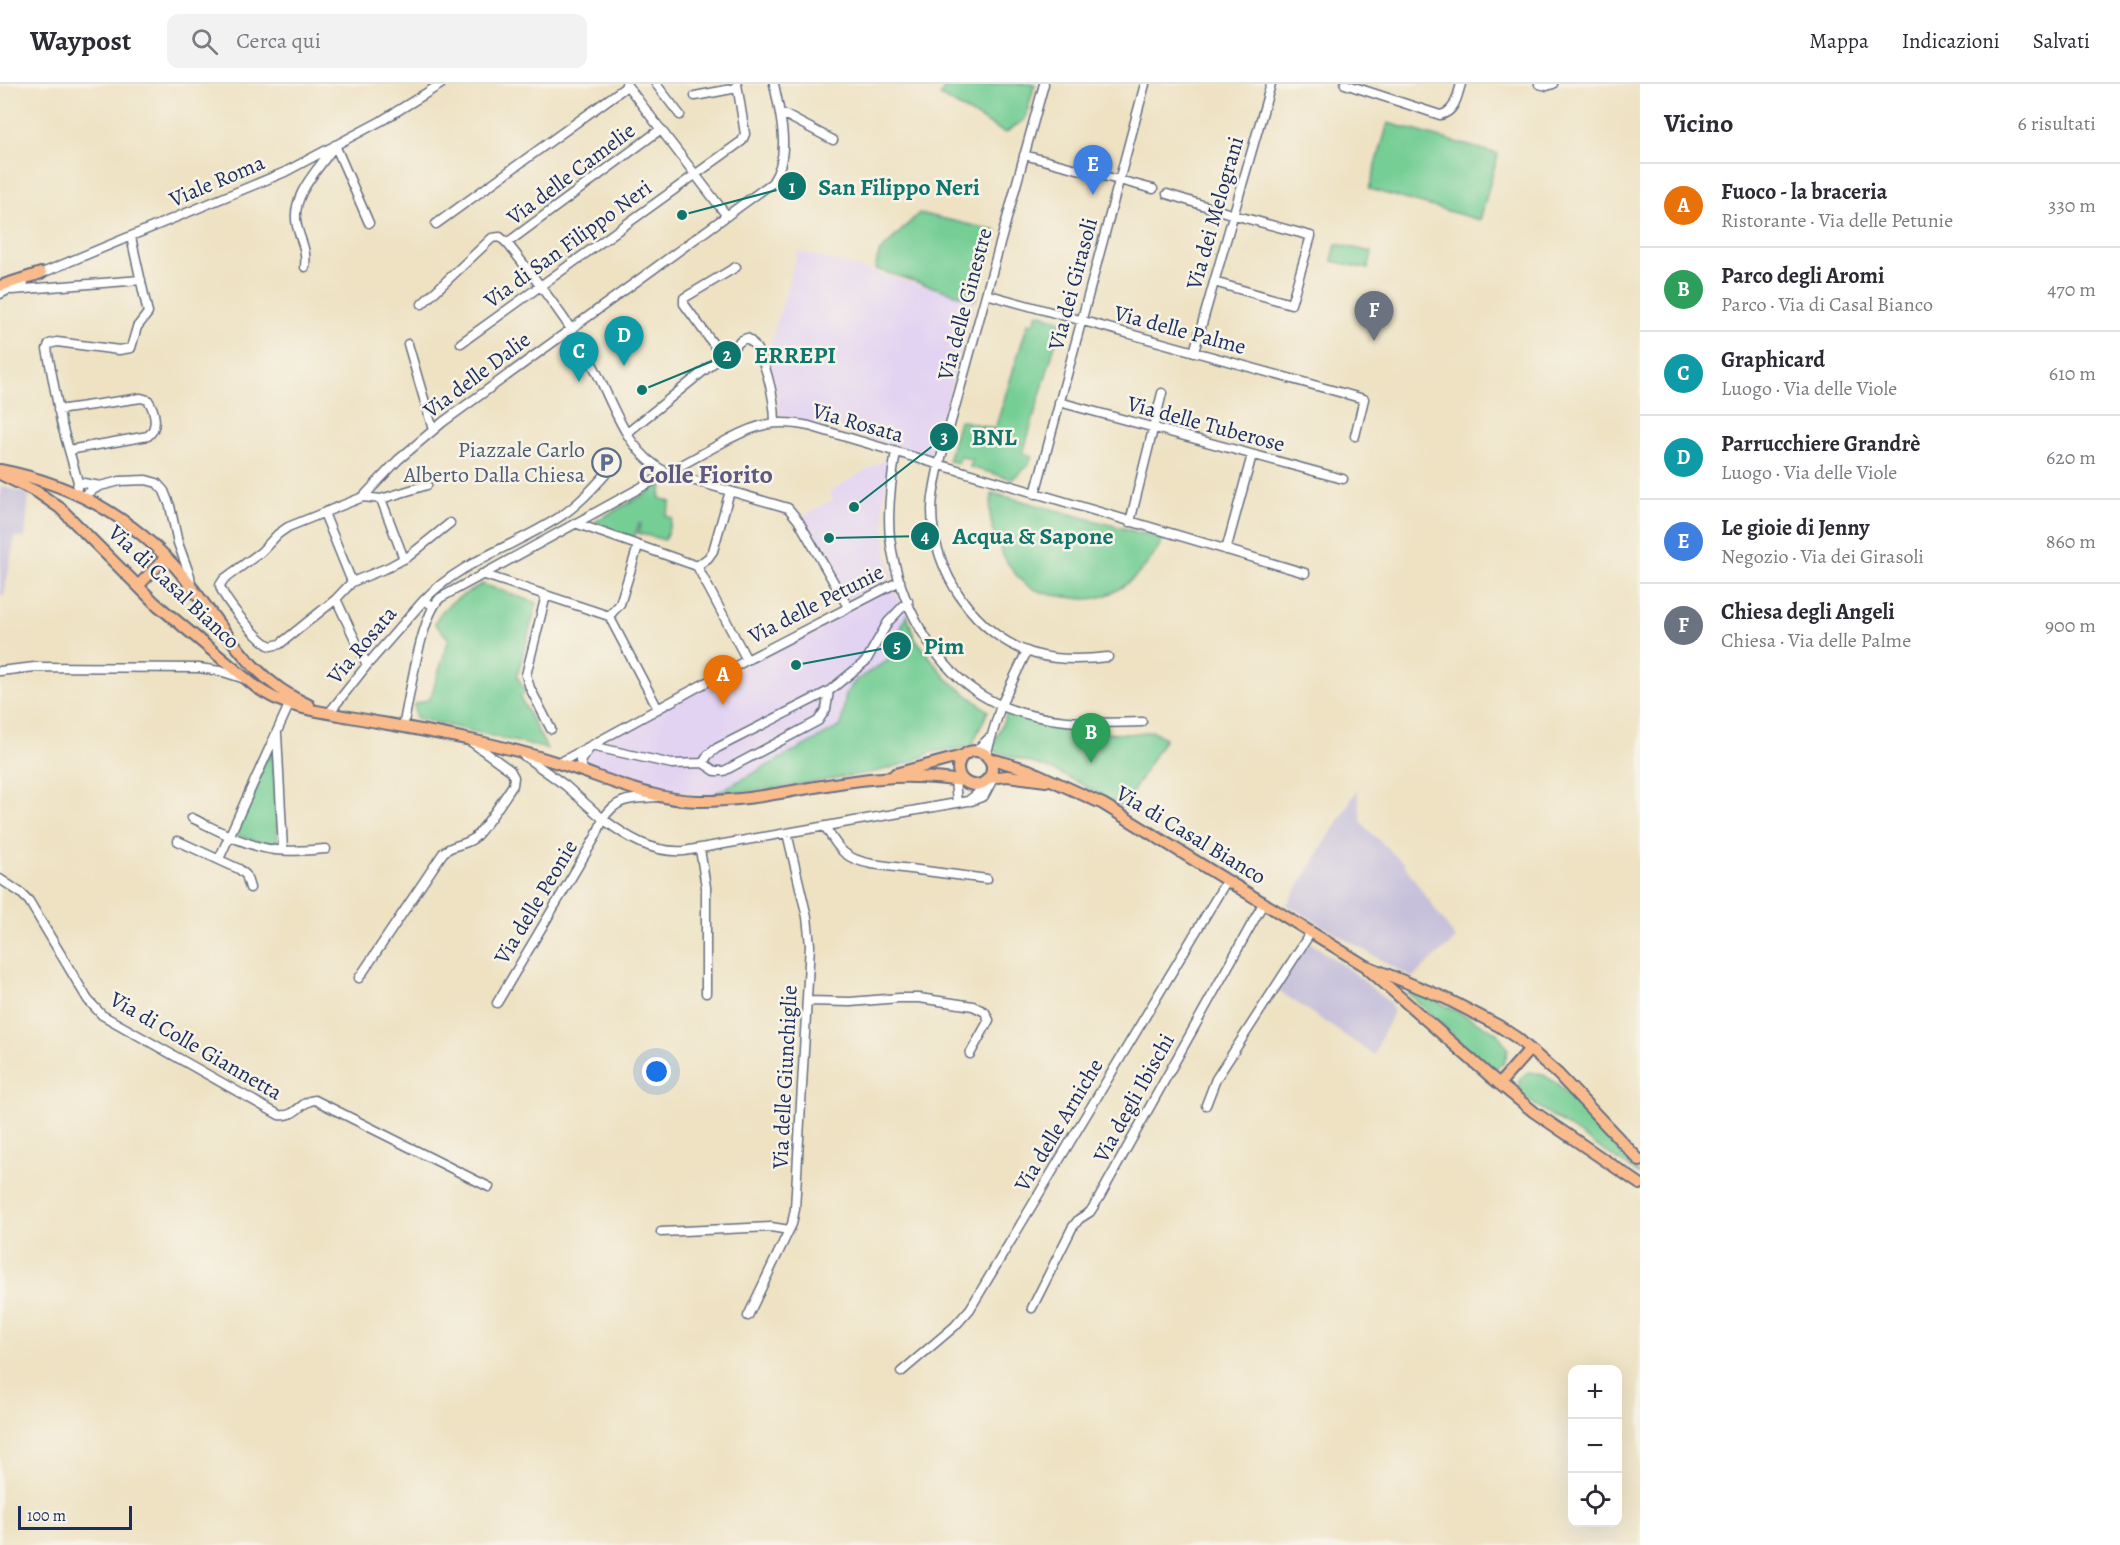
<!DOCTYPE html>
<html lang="it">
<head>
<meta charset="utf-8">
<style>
  :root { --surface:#fff; --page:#f2f2f3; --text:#2b2b33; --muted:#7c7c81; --line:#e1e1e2; --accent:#1a73e8 }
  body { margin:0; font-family:Alegreya,serif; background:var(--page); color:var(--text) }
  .controls { position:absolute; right:18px; bottom:18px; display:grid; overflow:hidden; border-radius:12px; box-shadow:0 6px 24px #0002 }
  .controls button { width:54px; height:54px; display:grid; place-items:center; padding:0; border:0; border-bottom:2px solid var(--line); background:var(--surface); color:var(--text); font:30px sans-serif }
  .scale { position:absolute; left:18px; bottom:15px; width:114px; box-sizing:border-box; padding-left:6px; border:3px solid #1b2f5e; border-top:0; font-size:16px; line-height:21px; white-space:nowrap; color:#1b2f5e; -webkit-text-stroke:4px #f7f3e8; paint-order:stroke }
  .you { position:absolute; left:657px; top:988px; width:21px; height:21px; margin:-15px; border:4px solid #fff; border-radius:50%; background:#1a73e8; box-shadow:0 0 0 9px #1a73e833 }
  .badge { display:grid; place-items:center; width:39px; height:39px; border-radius:50%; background:var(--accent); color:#fff; font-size:20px; font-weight:700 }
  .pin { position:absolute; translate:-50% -50px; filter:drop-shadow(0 2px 3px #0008) }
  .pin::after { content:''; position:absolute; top:32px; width:21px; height:18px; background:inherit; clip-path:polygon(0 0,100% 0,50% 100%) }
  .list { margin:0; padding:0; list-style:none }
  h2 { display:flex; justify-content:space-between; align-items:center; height:78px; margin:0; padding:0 24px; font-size:26px }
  h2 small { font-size:20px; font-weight:400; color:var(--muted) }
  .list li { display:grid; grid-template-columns:39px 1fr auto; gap:18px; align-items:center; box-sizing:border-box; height:84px; padding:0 24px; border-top:2px solid var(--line) }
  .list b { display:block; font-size:22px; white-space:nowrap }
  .list p { margin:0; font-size:20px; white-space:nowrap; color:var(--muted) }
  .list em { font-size:20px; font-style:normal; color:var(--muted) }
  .icon { flex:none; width:33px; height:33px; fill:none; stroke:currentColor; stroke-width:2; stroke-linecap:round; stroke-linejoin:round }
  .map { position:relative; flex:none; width:1640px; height:1461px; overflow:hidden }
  header { display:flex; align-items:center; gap:36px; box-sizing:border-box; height:84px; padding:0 30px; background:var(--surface); border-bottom:2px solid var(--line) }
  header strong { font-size:28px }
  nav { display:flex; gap:33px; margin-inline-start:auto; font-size:21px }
  .search { width:420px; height:54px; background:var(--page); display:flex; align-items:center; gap:15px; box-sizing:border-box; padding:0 21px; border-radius:12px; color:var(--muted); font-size:22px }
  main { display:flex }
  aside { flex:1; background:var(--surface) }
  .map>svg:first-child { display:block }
</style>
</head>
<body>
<header>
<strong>Waypost</strong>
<div class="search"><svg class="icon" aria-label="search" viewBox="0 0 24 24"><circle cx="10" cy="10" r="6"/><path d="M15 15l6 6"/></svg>Cerca qui</div>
<nav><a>Mappa</a><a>Indicazioni</a><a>Salvati</a></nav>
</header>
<main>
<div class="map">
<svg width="1640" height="1461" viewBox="0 0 1640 1461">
  <rect width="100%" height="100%" fill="#f7f3e8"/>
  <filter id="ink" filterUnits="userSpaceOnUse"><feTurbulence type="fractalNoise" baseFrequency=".0167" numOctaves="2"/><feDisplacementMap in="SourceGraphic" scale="12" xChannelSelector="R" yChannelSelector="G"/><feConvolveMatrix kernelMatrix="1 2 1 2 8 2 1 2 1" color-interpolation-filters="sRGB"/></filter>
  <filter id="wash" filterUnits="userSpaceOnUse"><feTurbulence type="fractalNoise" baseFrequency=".008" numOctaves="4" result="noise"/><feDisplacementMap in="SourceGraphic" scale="24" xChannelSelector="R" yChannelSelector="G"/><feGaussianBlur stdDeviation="1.35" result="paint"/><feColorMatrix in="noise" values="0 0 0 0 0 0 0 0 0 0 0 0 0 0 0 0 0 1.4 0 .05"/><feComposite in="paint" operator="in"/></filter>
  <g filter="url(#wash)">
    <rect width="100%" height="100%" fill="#eee2c3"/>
    <path fill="#e3d3f2" d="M798 167 974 216 932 372 779 330 778 310 766 275Z
      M884 376 889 378 883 420 887 471 893 493 848 516 803 432 833 416 830 407Z
      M892 502 907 530 887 577 856 596 846 609 841 642 713 711 675 708 568 675Z"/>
    <path fill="#c6c0da" d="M0 402 29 410 25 454 15 453 4 511H0Z
      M1357 706 1362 740 1403 779 1456 855 1412 894 1287 821Z
      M1311 859 1354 889 1390 919 1393 927 1374 971 1276 905 1308 860Z"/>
    <path fill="#75ce94" stroke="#487e79" stroke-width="1.5" d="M946 0H1035L1025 35 1005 49 940 12Z
      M1388 39 1498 70 1480 136 1369 105Z
      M919 129 997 147 975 216 875 185 879 169Z
      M1336 160 1372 168 1368 185 1332 177Z
      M1037 229 1062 237 1023 369 1032 372 1028 382 1012 395 970 383 972 376 960 372 958 379 948 377 959 336 995 345 1028 239 1034 240Z
      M663 400 659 414 671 418 666 432 672 434 665 456 638 449 641 440 639 439 634 454 599 443 596 437Z
      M992 409 1163 455C1150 483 1120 514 1087 515 1078 515 1069 513 1060 512 1045 510 1029 506 1019 494 1004 478 991 450 990 428 990 422 992 415 992 409Z
      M482 500 537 519 517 592 526 609 520 613 547 665 416 634 414 620 430 615 449 555 435 540C442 519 465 511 482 500Z
      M907 530 914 553 947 595 988 627 971 663 931 668 914 677 880 687 777 704 713 711 841 642 846 609 856 596 887 577Z
      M1007 629 1050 644 1070 648 1129 650 1153 647 1165 654 1123 724 1076 697 1050 685 991 666Z
      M269 669H273L278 760 274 762 235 751 233 747Z
      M1413 907 1425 911 1498 949 1508 966 1504 979 1495 985 1485 981 1408 909Z
      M1529 988 1542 990 1559 1001 1640 1091 1525 1014 1519 1004V996Z"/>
  </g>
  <g filter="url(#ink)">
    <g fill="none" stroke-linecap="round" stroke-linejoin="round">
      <defs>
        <path id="minor" d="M626 0 727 132
          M656 0 680 31
          M1044 0 939 381C936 396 932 411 932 426 932 487 976 553 1035 570 1059 577 1083 576 1108 573
          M1345 0 1440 31C1455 28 1457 13 1461 0
          M1539 0 1547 2 1553 0
          M695 12 737 4
          M780 28 833 56
          M335 61 369 139
          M1024 71 1153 105
          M1167 110 1234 131 1311 152 1291 220 1214 198
          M436 140 627 2
          M507 159C535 194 562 229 585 267 611 308 621 367 668 389L788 424 798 436 848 523
          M305 183C307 164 301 159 297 142 290 112 317 87 333 64
          M35 192 285 88 381 37 441 0
          M12 206 141 196
          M0 210 24 198
          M986 210 1364 315 1355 352
          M422 220 492 154 500 153 507 159 661 45
          M461 259 742 57 745 50 737 0
          M408 260 433 346
          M1194 268 1271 0
          M722 272 684 220V214L736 183
          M1059 318 1343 395
          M58 326 141 314 148 316C155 327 159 343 148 352L69 366
          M627 349 742 256 747 254C765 266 775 317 775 338
          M896 368C891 396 887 425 890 454 898 516 933 586 990 616 1033 640 1094 640 1142 638
          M78 398 100 402
          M76 409 78 398 61 338 47 265 49 260 57 258 119 266 131 264 137 243 148 229 131 153
          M1035 410 1145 0
          M82 412 100 402 120 397 146 396 157 399 164 407 170 422 178 459 190 492 191 502
          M363 413 398 376 443 338 772 99C792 71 780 30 774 0
          M381 415 404 475
          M324 429 352 498 336 515 367 581
          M1130 438 1162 309
          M575 439 697 482 747 576
          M1226 466 1252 371
          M697 482 708 474 713 467 730 407
          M482 490 609 532 658 625
          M352 498 389 483 409 472 450 439
          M546 511 526 591 530 604 551 645
          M336 515 280 560 271 562C260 559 221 513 220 501L224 495 261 468 278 450 288 443 363 413 381 415 427 401
          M433 522 424 516C462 476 516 462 561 432 578 421 591 406 605 391
          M609 532 620 520 638 462
          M0 587 35 583 199 584 220 587 245 595
          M329 629 367 581 424 516
          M403 643C410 612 420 534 440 514L729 355C758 340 776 335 809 342L1305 489
          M277 650 283 766
          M591 662 672 680 703 679 715 687H724L818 637 826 625 829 607
          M976 667 988 655
          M523 671 566 702 603 735C618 712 633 715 657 713
          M986 671 1001 621 1027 567
          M559 679 747 576 900 497
          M703 679 708 671 717 664 829 607 866 577 888 538 908 517
          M586 689 582 683 580 677 589 665
          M955 696 957 719
          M971 717 984 712 994 693
          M192 734C219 747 246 762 275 766 292 768 309 766 326 765
          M826 744C839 766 845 775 872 780L987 795
          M178 757 239 785 246 791 250 804
          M700 765 706 803V909
          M219 775 289 621
          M0 795 21 809 29 817 88 916 102 931 279 1031C296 1034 300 1017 315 1016L489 1103
          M359 894 443 769C452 760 463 762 473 755 484 746 504 714 513 701L514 693 510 686 470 657
          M807 917 850 918 899 914H919L973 922 985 928 989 936 970 970
          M497 919 596 752 603 735C628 754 652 769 684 767L968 717 977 710 983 699
          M1206 1021 1216 995 1311 848
          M661 1148 771 1143 789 1146
          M1032 1224 1072 1144 1079 1135 1090 1128 1099 1114 1264 818
          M748 1232 792 1140 795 1125 810 861 807 833 787 749
          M901 1288 955 1242 970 1225 1227 796"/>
        <path id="major" d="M0 202 41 189
          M0 386C79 401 146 441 194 506 228 551 255 598 309 621
          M0 390 37 408 60 424 155 519 256 603C287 625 314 626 350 633 419 646 491 657 558 679 604 693 649 716 698 717 760 718 821 698 882 694 909 691 937 694 964 697
          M138 502 166 473
          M958 684a17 17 0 1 1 34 0a17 17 0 1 1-34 0Z
          M988 674 1029 686 1103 720 1364 881 1445 914 1499 942 1517 954 1558 990 1640 1077
          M895 690 962 672
          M988 694 1007 692 1046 697
          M1368 885 1491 993 1534 1028 1640 1100
          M1499 1000 1530 965"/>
      </defs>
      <use href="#minor" stroke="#656e81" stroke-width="11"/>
      <use href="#major" stroke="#656e81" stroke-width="14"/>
      <use href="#minor" stroke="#fff" stroke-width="8"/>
      <use href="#major" stroke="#fabb8c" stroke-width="10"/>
    </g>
  </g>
  <defs>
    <symbol id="parking-ring" viewBox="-11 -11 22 22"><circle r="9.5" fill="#f7f3e8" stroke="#5c6f8a" stroke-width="1.5"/><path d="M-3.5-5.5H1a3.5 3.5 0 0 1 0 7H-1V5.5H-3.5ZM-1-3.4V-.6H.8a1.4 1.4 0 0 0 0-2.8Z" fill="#5c6f8a"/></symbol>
  </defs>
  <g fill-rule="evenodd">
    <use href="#parking-ring" x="590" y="362" width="33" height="33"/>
  </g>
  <g text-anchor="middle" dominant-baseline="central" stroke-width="5" stroke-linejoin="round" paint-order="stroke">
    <g font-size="22" fill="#1b2f5e" stroke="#f7f3e8">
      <text transform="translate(571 90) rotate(-37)">Via delle Camelie</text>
      <text transform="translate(217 97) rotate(-23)">Viale Roma</text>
      <text transform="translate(1215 129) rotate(-74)">Via dei Melograni</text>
      <text transform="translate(568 160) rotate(-36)">Via di San Filippo Neri</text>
      <text transform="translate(1073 200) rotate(-75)">Via dei Girasoli</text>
      <text transform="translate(965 220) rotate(-75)">Via delle Ginestre</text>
      <text transform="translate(1180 246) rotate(15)">Via delle Palme</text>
      <text transform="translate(477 291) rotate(-37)">Via delle Dalie</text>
      <text transform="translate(858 339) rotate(16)">Via Rosata</text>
      <text transform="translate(1206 340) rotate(15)">Via delle Tuberose</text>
      <text transform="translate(174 503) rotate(43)">Via di Casal Bianco</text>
      <text transform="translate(816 520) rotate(-27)">Via delle Petunie</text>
      <text transform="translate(362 561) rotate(-50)">Via Rosata</text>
      <text transform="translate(1191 751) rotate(31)">Via di Casal Bianco</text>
      <text transform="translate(536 818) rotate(-59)">Via delle Peonie</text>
      <text transform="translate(196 962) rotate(30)">Via di Colle Giannetta</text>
      <text transform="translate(785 993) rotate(-87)">Via delle Giunchiglie</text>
      <text transform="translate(1134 1014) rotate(-61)">Via degli Ibischi</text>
      <text transform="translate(1059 1041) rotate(-59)">Via delle Arniche</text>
    </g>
    <g font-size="22" fill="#4e5e75" stroke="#f7f3e8" text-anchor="end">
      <text x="585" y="366">Piazzale Carlo<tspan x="585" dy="25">Alberto Dalla Chiesa</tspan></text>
    </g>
    <g font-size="26" font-weight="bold" fill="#5b5881" stroke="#f7f3e8">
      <text x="706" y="390">Colle Fiorito</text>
    </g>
  </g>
  <path fill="none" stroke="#0f766e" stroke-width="2" d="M682 131L792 102M642 306L727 271M854 423L944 353M829 454L925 452M796 581L897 562"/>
  <g fill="#0f766e" stroke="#f7f3e8" stroke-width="2">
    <circle cx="682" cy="131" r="6"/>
    <circle cx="642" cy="306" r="6"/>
    <circle cx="854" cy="423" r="6"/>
    <circle cx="829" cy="454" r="6"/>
    <circle cx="796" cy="581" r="6"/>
    <circle cx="792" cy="102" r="15"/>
    <circle cx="727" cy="271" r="15"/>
    <circle cx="944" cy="353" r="15"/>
    <circle cx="925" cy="452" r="15"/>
    <circle cx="897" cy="562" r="15"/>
  </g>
  <g font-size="18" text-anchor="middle" font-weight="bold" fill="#fff">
    <text x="792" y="109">1</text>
    <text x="727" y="277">2</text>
    <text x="944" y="359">3</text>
    <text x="925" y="458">4</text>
    <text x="897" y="568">5</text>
  </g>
  <g font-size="24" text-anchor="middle" font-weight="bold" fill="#0f766e" stroke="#f7f3e8" stroke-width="5" stroke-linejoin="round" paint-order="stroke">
    <text x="899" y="111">San Filippo Neri</text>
    <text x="795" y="279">ERREPI</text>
    <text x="994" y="361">BNL</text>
    <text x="1033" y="460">Acqua &amp; Sapone</text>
    <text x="944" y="570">Pim</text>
  </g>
</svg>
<div class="controls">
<button>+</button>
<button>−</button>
<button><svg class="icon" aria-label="locate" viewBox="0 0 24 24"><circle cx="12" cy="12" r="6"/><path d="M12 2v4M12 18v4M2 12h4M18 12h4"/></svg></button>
</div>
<div class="scale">100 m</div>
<div class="you"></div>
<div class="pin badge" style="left:723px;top:621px;background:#e8710a">A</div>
<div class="pin badge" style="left:1091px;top:679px;background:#2e9e5b">B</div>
<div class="pin badge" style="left:579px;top:298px;background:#0f9aa8">C</div>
<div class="pin badge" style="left:624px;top:282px;background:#0f9aa8">D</div>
<div class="pin badge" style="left:1093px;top:111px;background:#3f7fe0">E</div>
<div class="pin badge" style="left:1374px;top:257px;background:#6b7280">F</div>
</div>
<aside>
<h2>Vicino<small>6 risultati</small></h2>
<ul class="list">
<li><span class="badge" style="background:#e8710a">A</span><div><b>Fuoco - la braceria</b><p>Ristorante · Via delle Petunie</p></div><em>330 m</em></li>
<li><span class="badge" style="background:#2e9e5b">B</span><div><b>Parco degli Aromi</b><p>Parco · Via di Casal Bianco</p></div><em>470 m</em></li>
<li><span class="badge" style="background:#0f9aa8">C</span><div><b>Graphicard</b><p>Luogo · Via delle Viole</p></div><em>610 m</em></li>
<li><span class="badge" style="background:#0f9aa8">D</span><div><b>Parrucchiere Grandrè</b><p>Luogo · Via delle Viole</p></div><em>620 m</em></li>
<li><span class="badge" style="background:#3f7fe0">E</span><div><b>Le gioie di Jenny</b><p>Negozio · Via dei Girasoli</p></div><em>860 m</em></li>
<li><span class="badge" style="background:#6b7280">F</span><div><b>Chiesa degli Angeli</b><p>Chiesa · Via delle Palme</p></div><em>900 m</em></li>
</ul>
</aside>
</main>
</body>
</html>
